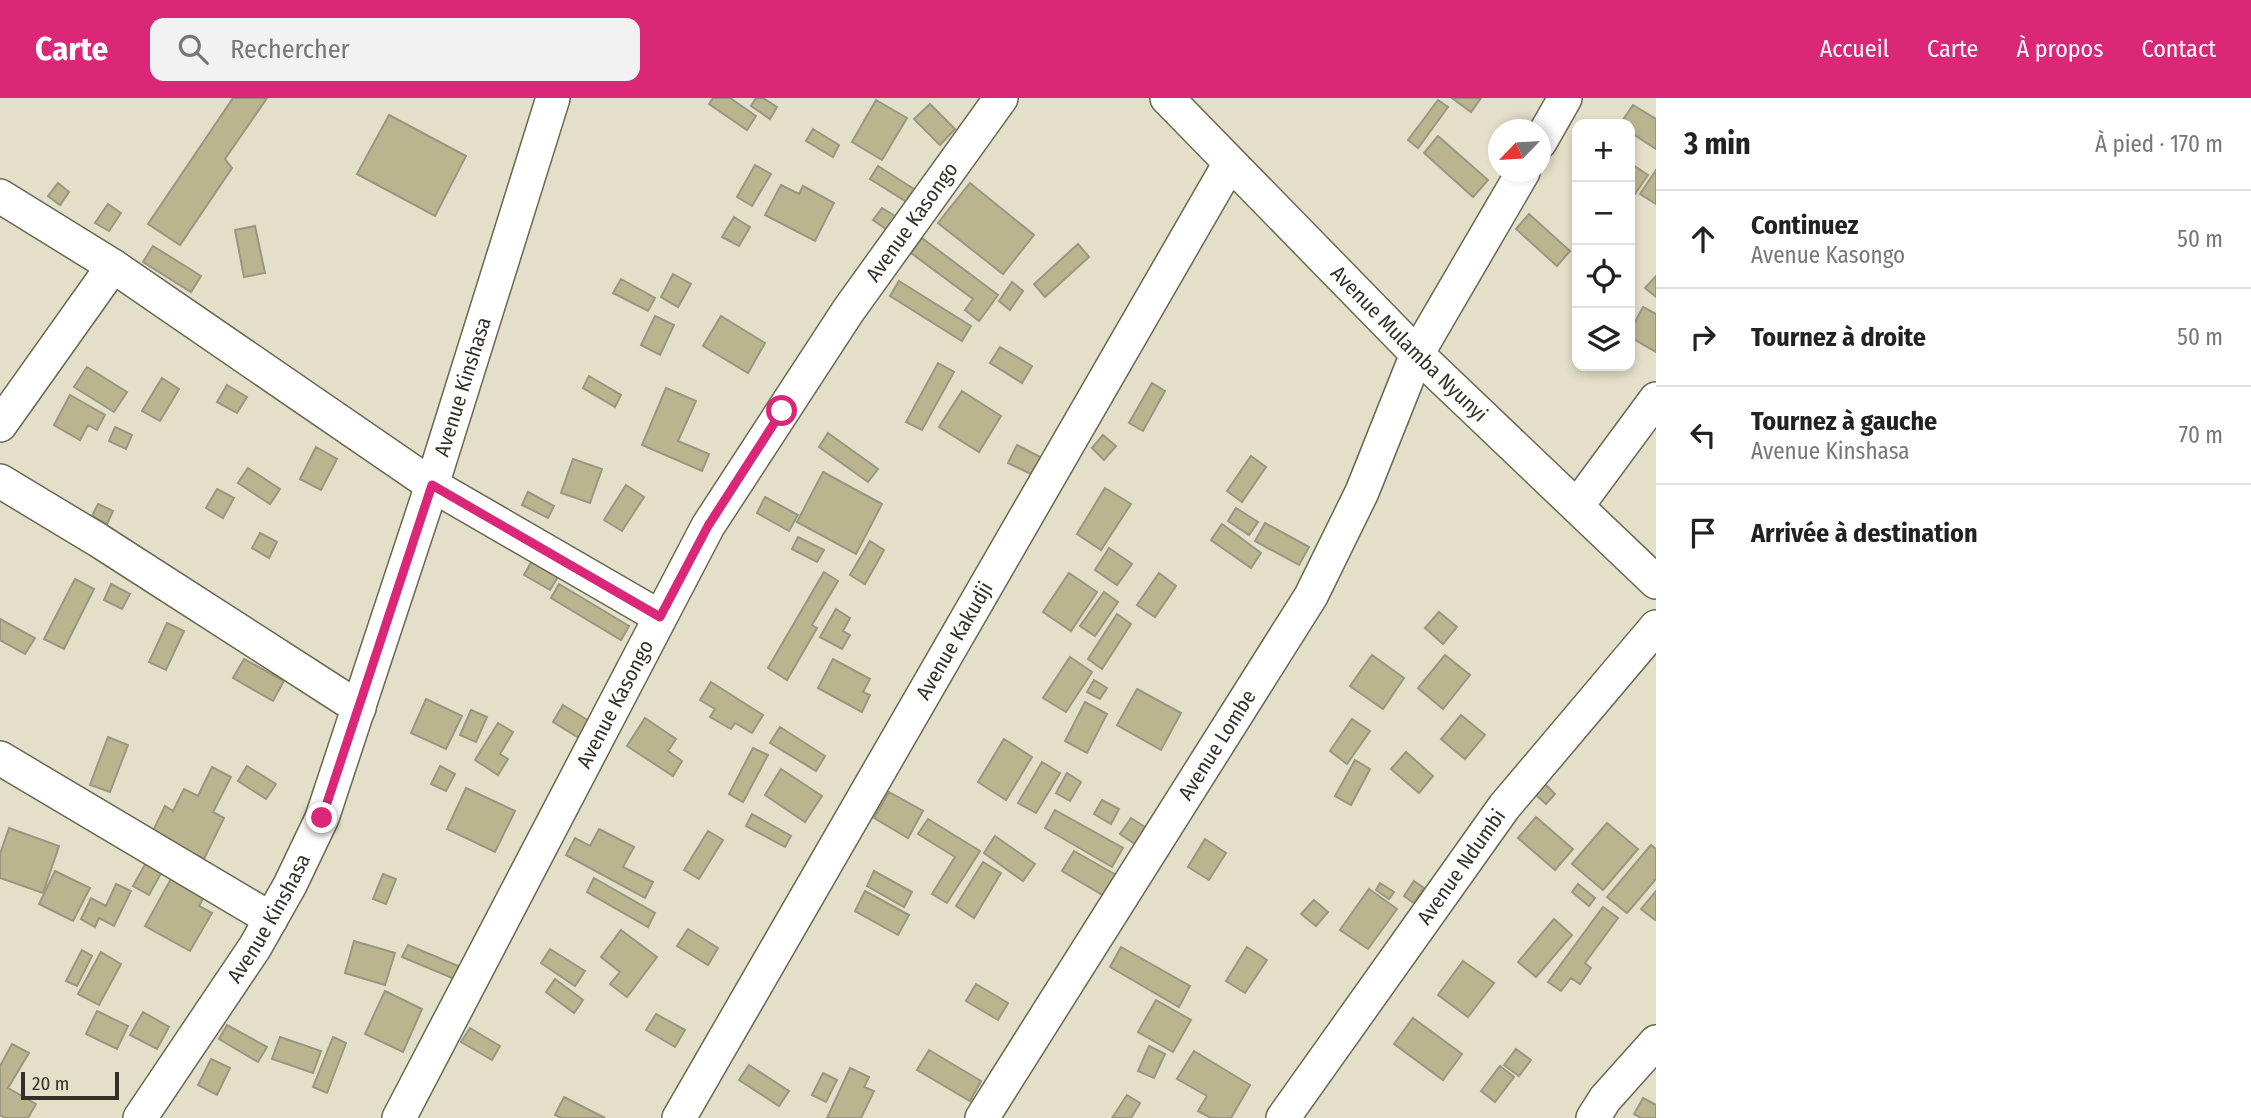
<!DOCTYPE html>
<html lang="fr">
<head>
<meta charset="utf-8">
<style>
  :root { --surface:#fff; --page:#f2f2f2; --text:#222; --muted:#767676; --line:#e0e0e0; --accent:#db2777 }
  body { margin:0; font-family:"Fira Sans Condensed",sans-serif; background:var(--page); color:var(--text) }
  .controls { position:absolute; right:21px; top:21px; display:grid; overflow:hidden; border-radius:14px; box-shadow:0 4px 10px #0003 }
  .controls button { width:63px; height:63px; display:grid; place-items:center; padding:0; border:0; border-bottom:2px solid var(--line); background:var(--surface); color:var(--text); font:35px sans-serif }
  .compass { position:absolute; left:1488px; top:21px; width:63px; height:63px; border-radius:50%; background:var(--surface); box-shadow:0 4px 10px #0003; rotate:245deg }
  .scale { position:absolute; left:21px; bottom:18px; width:98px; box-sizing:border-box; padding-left:7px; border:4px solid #323027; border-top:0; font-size:19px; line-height:24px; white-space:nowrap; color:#323027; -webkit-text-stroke:5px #e3dfc8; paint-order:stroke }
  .stop { position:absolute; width:21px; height:21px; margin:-16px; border:5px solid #db2777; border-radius:50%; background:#fff }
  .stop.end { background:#db2777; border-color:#fff; box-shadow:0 2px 7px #0008 }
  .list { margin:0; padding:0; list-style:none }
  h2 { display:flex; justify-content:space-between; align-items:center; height:91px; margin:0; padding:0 28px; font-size:30px }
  h2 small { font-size:23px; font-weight:400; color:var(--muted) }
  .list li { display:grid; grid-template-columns:46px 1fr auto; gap:21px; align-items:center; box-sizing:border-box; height:98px; padding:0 28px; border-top:2px solid var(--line) }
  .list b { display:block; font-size:26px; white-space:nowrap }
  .list p { margin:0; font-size:23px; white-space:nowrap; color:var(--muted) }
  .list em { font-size:23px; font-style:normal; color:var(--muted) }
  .icon { flex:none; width:38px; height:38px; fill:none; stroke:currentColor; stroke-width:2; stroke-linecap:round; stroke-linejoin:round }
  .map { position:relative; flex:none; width:1656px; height:1020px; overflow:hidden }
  header { display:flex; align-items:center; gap:42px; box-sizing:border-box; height:98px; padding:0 35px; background:var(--accent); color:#fff }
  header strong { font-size:33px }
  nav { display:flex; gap:38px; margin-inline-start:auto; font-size:24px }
  .search { width:490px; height:63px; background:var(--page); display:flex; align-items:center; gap:18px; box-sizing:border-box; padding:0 24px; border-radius:14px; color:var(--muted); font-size:26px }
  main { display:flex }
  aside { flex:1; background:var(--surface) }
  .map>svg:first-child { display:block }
</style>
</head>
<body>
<header>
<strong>Carte</strong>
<div class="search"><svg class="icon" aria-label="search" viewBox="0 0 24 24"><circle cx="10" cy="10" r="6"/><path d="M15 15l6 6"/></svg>Rechercher</div>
<nav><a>Accueil</a><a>Carte</a><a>À propos</a><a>Contact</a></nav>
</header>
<main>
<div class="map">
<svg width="1656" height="1020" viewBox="0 0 1656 1020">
  <rect width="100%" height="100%" fill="#e3dfc8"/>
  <path fill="#bbb58f" stroke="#9a9680" stroke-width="2" d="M233 0H267L225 61 232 70 180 147 148 126Z
    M713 0H730L756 18 747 32 709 6Z
    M756 0H763L777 9 770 21 751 8Z
    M1452 0H1481L1471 14Z
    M876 2 907 20 882 62 852 44Z
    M1438 2 1448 9 1418 50 1408 42Z
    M930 6 955 31 940 47 914 21Z
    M1633 7 1656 21V51L1630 34V26H1620Z
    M389 17 466 58 435 118 357 76Z
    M813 31 839 47 833 59 806 43Z
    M1438 38 1488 82 1473 99 1424 55Z
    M1630 65 1648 77 1630 103Z
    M755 67 771 76 752 108 737 99Z
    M878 68 917 93 910 106 870 81Z
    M1656 72V106L1640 96Z
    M58 85 69 94 60 107 48 98Z
    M970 85 1034 137 1003 176 938 125Z
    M781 87 799 96 803 88 834 105 815 143 765 117Z
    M108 106 121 115 109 133 95 125Z
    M882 110 898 120 889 133 873 122Z
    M1529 116 1570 153 1557 168 1516 131Z
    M734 119 750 129 739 148 722 139Z
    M255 128 265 175 244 179 235 132Z
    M922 140 998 197 979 223 965 212 973 201 911 155Z
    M1078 146 1089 159 1045 199 1034 186Z
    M153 148 201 178 191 194 143 164Z
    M673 176 691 186 678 209 661 199Z
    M1656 178V199L1645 190Z
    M621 181 655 200 648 213 613 195Z
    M899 183 971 228 962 243 890 198Z
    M1012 184 1023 193 1010 212 999 203Z
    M1643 209 1656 216V254L1630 239V233Z
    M655 218 674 227 660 257 641 247Z
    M721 218 765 245 748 275 703 248Z
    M1000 249 1032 268 1022 285 990 265Z
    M938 265 954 274 922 332 906 324Z
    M87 269 127 294 114 314 74 289Z
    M589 278 621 297 615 309 583 290Z
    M162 280 179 291 160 323 142 313Z
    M1152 285 1165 293 1143 333 1129 325Z
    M227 287 247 299 237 315 217 304Z
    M666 290 696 303 678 343 709 356 702 373 642 347Z
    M962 293 1001 318 979 354 939 329Z
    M70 297 105 317 97 332 88 327 80 342 54 327Z
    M115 329 132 337 126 351 109 343Z
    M828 335 878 371 868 384 819 349Z
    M1103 337 1116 348 1104 362 1092 350Z
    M1017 347 1042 360 1033 377 1008 365Z
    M316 349 337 361 321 392 300 381Z
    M1251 358 1266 369 1242 404 1227 393Z
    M573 361 602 371 590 405 561 395Z
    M248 370 280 391 270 406 238 385Z
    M823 374 882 406 856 456 797 424Z
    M626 387 644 399 622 433 604 422Z
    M1105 390 1131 406 1101 452 1077 436Z
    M217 391 234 400 223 420 206 410Z
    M528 394 554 408 548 420 522 407Z
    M765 399 798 417 789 433 757 415Z
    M98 406 113 413 107 426 92 418Z
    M1236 410 1258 424 1249 437 1228 423Z
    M1265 425 1309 449 1299 467 1255 443Z
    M1222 426 1261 455 1251 470 1211 442Z
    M260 435 277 444 269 460 252 450Z
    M798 439 824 452 817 464 792 451Z
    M870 443 884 452 865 486 850 477Z
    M1109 450 1132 466 1117 487 1095 472Z
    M533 461 559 477 550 492 524 477Z
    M824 474 838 483 812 527 817 530 787 582 768 570Z
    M1069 475 1097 494 1071 533 1043 514Z
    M1159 475 1176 488 1155 519 1137 507Z
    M75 481 94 491 64 551 44 541Z
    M111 486 130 496 122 511 104 502Z
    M559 486 629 528 621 542 551 500Z
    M1104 494 1118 504 1095 538 1080 528Z
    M836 511 850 520 843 533 850 537 842 551 820 539Z
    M1439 514 1457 529 1443 546 1425 530Z
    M1117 516 1131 526 1102 571 1088 561Z
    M0 521 35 540 25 556 0 542Z
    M167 525 184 533 166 572 149 564Z
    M1372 557 1404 580 1383 611 1350 588Z
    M1445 557 1470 577 1443 611 1418 590Z
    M1070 559 1092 574 1066 614 1043 600Z
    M244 561 284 583 273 603 233 580Z
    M833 561 870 581 863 594 870 597 862 614 818 590Z
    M1094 582 1107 590 1100 601 1087 594Z
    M711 584 763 617 752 635 735 625 731 631 710 619 715 611 700 602Z
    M1137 591 1181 615 1161 652 1117 627Z
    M426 601 462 618 446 651 411 635Z
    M1085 604 1107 616 1087 655 1065 643Z
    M563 607 594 626 584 643 553 624Z
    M471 612 487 619 476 644 460 637Z
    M1461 617 1485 637 1465 661 1441 641Z
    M645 620 676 641 668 653 682 663 673 678 627 648Z
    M1352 621 1370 633 1347 666 1330 653Z
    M498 625 513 634 500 656 508 661 498 677 475 662Z
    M780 629 825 658 816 673 770 645Z
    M108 639 128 647 110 694 90 687Z
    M1004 641 1032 659 1006 702 978 684Z
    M753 650 768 657 743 704 729 696Z
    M1406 654 1433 678 1419 695 1391 671Z
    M1355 662 1370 671 1351 707 1335 698Z
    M1042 664 1060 675 1036 715 1018 705Z
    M247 668 276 686 266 701 238 683Z
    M440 668 455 676 446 693 431 686Z
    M212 669 231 679 213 714 224 720 204 761 152 735 165 708 173 713 184 691 198 698Z
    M781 671 822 698 805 724 765 697Z
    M1067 675 1081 684 1070 703 1056 695Z
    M1545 686 1555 696 1546 706 1536 697Z
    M466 690 515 713 495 754 447 731Z
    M889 694 923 713 908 740 874 720Z
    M1102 702 1119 711 1111 726 1094 716Z
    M1055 712 1123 750 1112 769 1045 730Z
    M752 716 791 738 785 749 746 728Z
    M1536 719 1573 751 1555 772 1518 740Z
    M1131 720 1148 731 1138 748 1120 736Z
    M928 721 980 753 947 805 932 796 955 759 918 736Z
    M1607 725 1638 751 1603 792 1572 766Z
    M9 730 59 748 43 795 0 780V756Z
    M599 731 634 749 623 769 653 784 645 800 566 757 575 740 590 748Z
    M708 733 723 742 699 781 684 772Z
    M995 738 1035 766 1023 783 984 755Z
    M1205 741 1226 755 1209 782 1188 769Z
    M1651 747 1656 751V781L1627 815 1607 799Z
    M1074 753 1118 778 1106 799 1062 773Z
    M148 761 164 770 149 797 133 788Z
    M983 764 1001 775 974 820 956 808Z
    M55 773 90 790 73 823 39 806Z
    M874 773 912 794 904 809 867 788Z
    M383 776 396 781 386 806 373 801Z
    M172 779 205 797 199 808 212 815 190 853 145 828Z
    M594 780 655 815 648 829 587 794Z
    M1414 783 1424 790 1414 805 1404 798Z
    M1380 785 1394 794 1389 801 1376 792Z
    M116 786 131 793 114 828 99 820 95 829 81 821 91 800 106 808Z
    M1578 786 1595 800 1589 808 1572 794Z
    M1369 791 1397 811 1368 851 1340 832Z
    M865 793 909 817 898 837 855 813Z
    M1656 793V820L1655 822 1641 811Z
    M1314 802 1328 814 1316 828 1301 816Z
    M1603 809 1618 820 1585 865 1591 870 1580 886 1571 880 1561 893 1548 884Z
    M1554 821 1572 837 1536 879 1518 864Z
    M688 831 718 850 708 867 677 848Z
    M621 832 657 859 627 899 610 886 620 874 601 859Z
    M354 843 395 855 385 887 345 875Z
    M408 847 463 870 457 882 402 859Z
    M1121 849 1190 888 1179 909 1110 869Z
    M1247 849 1267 862 1245 895 1226 883Z
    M550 851 585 873 575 888 541 865Z
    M82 852 92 858 77 888 66 883Z
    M101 854 121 866 99 907 78 896Z
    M1463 863 1494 885 1468 919 1438 897Z
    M555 881 583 902 574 915 546 894Z
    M976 886 1008 905 998 922 966 903Z
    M385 893 422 911 403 954 365 936Z
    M1156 902 1191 922 1173 954 1138 934Z
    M97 913 128 928 117 951 86 936Z
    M143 914 169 929 157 951 130 937Z
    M656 916 685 932 675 949 646 932Z
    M1413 920 1462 956 1443 982 1394 946Z
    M227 927 267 949 258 964 219 941Z
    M470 930 500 948 492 962 461 944Z
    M280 939 321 953 313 975 272 961Z
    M333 939 346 945 327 995 313 989Z
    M12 946 29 955 8 990 36 1006 28 1020H5L0 1017V968Z
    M1149 948 1165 956 1154 980 1138 973Z
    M1516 951 1531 962 1519 978 1504 967Z
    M929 952 981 983 970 1003 917 972Z
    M1194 953 1250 987 1231 1020H1211L1198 1013 1207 998 1177 981Z
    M211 961 230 970 217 997 198 987Z
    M749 967 789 993 779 1008 739 982Z
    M1500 968 1514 979 1495 1004 1481 993Z
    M850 970 869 979 864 989 874 993 861 1020H827Z
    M823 975 837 982 826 1004 812 997Z
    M1127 997 1140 1005 1131 1020H1112Z
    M564 999 605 1020H562L555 1017Z
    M1643 1000 1656 1007V1020H1641L1634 1016Z"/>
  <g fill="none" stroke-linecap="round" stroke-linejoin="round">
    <defs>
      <g id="minor">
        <path id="s1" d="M1167 0 1417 256 1656 484"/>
        <path d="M1540 44 1565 0"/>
        <path d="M0 98 113 168 432 387 660 519"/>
        <path d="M0 327 113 168"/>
        <path d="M0 383 98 442 359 610"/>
        <path d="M1577 408 1656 301"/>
        <path d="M0 660 271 821"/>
        <path id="s2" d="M140 1020 255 849 290 787 322 720 432 387 553 0"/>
        <path id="s3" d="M399 1020 708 428 848 213 1001 0"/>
        <path id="s4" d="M679 1020 1230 65"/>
        <path id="s5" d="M982 1020 1311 498 1362 394 1417 256 1523 74"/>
        <path id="s6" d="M1283 1020 1504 709 1656 529"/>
        <path d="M1593 1020 1605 1001 1656 944"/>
      </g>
    </defs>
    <use href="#minor" stroke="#6a6752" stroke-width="36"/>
    <use href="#minor" stroke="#fff" stroke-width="33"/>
  </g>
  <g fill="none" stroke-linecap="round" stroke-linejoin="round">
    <path stroke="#db2777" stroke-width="9" d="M322 720 432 387 660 519 708 428 782 313"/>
  </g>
  <g text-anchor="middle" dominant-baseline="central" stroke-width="7" stroke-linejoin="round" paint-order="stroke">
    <g font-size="21" fill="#323027" stroke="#e3dfc8">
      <text stroke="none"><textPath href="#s3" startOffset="1034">Avenue Kasongo</textPath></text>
      <text stroke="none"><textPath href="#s1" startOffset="345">Avenue Mulamba Nyunyi</textPath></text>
      <text stroke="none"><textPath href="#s2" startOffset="805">Avenue Kinshasa</textPath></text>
      <text stroke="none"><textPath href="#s4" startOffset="551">Avenue Kakudji</textPath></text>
      <text stroke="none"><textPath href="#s3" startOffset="467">Avenue Kasongo</textPath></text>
      <text stroke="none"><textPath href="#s5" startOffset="441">Avenue Lombe</textPath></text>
      <text stroke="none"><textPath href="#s6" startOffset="308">Avenue Ndumbi</textPath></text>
      <text stroke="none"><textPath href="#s2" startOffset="238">Avenue Kinshasa</textPath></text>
    </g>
  </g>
</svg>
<div class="controls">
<button>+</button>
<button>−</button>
<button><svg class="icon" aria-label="locate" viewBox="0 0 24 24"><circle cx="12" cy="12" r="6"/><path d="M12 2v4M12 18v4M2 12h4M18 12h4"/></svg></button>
<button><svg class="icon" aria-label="layers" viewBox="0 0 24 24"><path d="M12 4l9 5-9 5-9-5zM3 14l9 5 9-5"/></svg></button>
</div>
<svg class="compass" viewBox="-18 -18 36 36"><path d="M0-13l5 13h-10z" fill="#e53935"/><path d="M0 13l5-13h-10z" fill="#767676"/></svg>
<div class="scale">20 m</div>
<div class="stop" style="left:782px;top:313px"></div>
<div class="stop end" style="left:322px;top:720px"></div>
</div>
<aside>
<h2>3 min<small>À pied · 170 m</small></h2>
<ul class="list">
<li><svg class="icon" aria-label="ahead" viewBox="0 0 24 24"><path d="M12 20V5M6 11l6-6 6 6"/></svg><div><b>Continuez</b><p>Avenue Kasongo</p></div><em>50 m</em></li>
<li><svg class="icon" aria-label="right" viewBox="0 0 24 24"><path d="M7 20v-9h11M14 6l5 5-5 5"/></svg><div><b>Tournez à droite</b></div><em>50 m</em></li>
<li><svg class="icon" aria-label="left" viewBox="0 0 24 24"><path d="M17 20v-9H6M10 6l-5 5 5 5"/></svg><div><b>Tournez à gauche</b><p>Avenue Kinshasa</p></div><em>70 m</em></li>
<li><svg class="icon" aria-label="arrive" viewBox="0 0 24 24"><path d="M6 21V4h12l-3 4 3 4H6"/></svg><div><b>Arrivée à destination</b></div></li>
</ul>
</aside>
</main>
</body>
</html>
